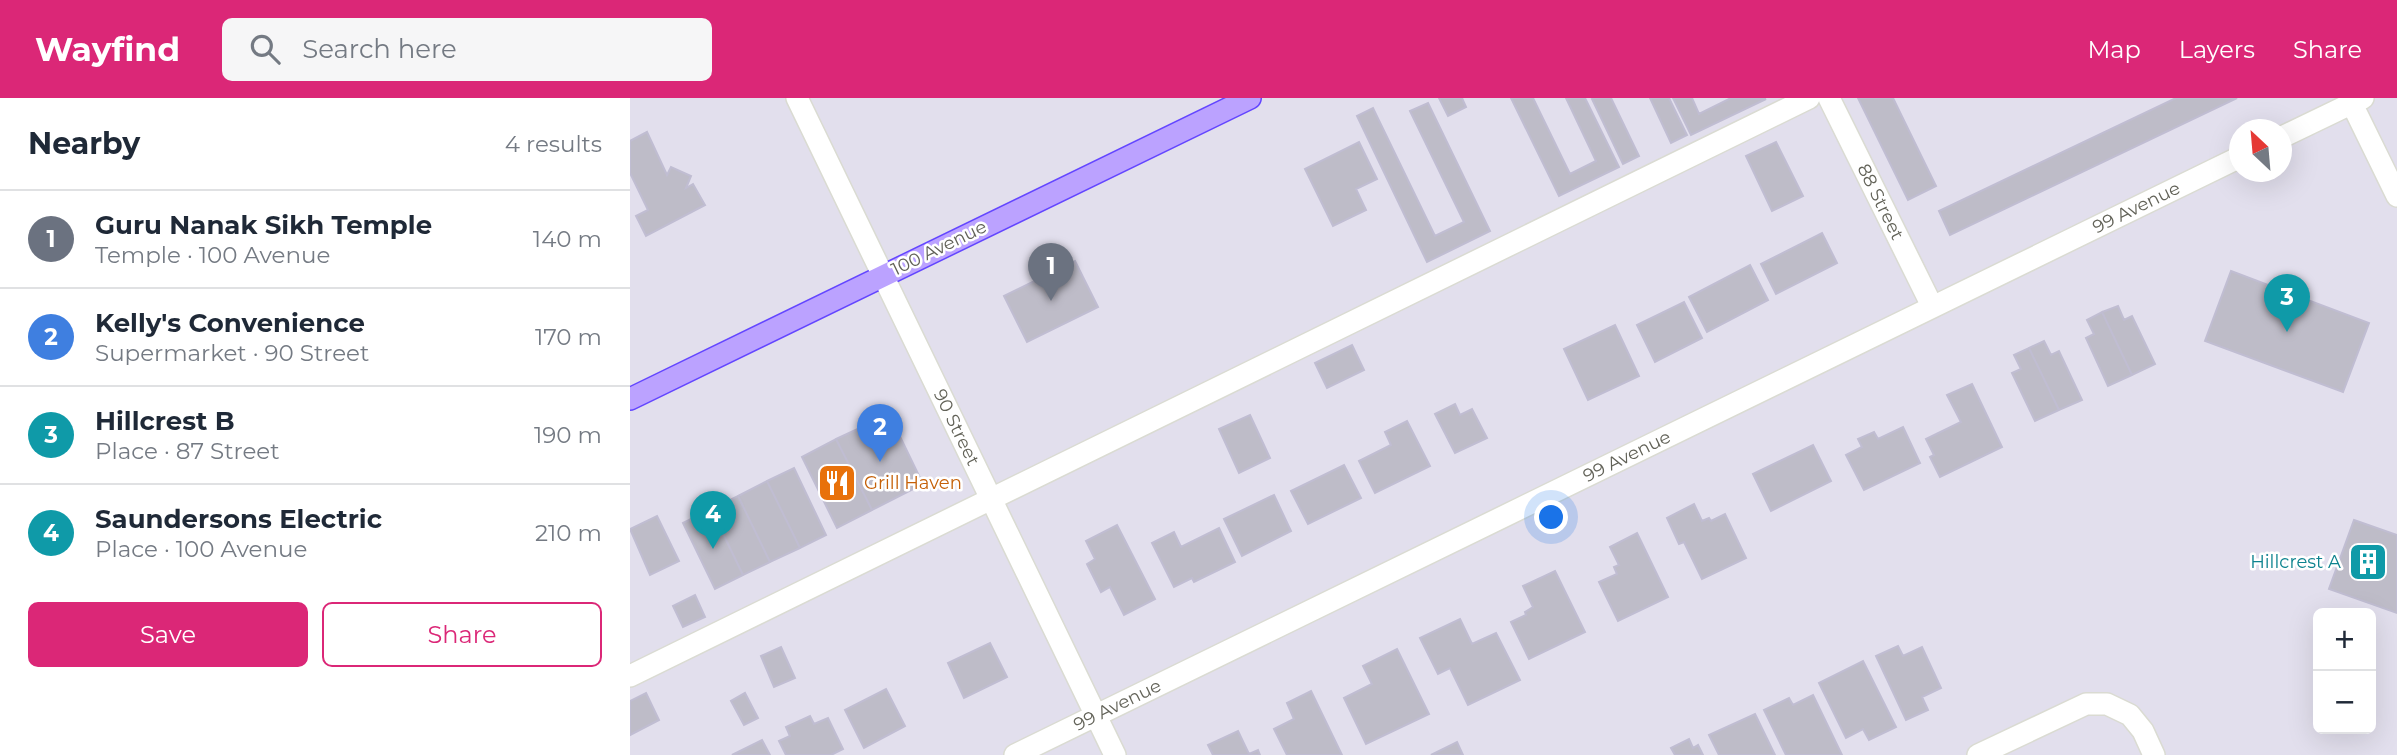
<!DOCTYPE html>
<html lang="en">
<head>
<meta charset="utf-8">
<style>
  :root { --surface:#fff; --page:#f6f6f7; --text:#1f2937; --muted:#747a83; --line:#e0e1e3; --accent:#db2777 }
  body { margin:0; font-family:Montserrat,sans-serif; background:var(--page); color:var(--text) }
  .controls { position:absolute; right:21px; bottom:21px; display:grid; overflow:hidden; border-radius:10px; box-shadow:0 7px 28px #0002 }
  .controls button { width:63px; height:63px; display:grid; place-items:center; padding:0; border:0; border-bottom:2px solid var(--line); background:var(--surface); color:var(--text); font:35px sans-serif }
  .compass { position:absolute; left:1599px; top:21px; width:63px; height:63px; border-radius:50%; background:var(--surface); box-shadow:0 7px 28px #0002; rotate:334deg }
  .you { position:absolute; left:922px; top:420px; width:24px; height:24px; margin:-18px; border:5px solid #fff; border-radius:50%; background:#1a73e8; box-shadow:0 0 0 10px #1a73e833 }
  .badge { display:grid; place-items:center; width:46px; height:46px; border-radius:50%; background:var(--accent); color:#fff; font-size:23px; font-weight:700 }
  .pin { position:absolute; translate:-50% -58px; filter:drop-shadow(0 2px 4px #0008) }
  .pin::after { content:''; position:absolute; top:37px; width:24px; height:21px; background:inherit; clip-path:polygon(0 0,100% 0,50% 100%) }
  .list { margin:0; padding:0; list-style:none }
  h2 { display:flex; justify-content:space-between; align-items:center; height:91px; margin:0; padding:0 28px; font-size:30px }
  h2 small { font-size:23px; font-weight:400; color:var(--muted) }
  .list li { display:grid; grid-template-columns:46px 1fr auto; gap:21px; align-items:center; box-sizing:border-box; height:98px; padding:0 28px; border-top:2px solid var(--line) }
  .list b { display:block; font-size:26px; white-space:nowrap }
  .list p { margin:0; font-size:23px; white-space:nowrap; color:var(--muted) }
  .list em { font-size:23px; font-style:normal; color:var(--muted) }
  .actions { display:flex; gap:14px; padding:21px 28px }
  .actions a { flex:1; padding:16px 0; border:2px solid var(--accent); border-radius:10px; text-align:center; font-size:24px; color:var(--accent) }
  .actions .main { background:var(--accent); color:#fff }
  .icon { flex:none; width:38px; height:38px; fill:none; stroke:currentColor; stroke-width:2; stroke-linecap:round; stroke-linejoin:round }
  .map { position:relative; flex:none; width:1767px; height:657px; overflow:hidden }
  header { display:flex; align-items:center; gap:42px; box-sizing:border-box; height:98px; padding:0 35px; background:var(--accent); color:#fff }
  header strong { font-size:33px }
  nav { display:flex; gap:38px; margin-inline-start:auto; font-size:24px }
  .search { width:490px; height:63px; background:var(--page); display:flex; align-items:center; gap:18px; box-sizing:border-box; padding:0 24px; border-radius:10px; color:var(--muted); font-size:26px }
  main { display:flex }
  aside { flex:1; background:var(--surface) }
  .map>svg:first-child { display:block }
</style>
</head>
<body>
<header>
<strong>Wayfind</strong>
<div class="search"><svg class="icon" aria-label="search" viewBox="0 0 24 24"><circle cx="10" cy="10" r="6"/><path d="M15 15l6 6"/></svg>Search here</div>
<nav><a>Map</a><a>Layers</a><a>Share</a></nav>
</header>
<main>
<aside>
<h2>Nearby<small>4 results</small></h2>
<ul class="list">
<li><span class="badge" style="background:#6b7280">1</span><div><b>Guru Nanak Sikh Temple</b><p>Temple · 100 Avenue</p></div><em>140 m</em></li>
<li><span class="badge" style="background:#3f7fe0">2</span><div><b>Kelly's Convenience</b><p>Supermarket · 90 Street</p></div><em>170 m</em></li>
<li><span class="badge" style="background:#0f9aa8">3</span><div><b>Hillcrest B</b><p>Place · 87 Street</p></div><em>190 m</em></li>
<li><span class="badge" style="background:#0f9aa8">4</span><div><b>Saundersons Electric</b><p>Place · 100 Avenue</p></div><em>210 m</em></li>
</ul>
<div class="actions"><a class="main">Save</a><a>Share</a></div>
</aside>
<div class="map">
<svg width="1767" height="657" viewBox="0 0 1767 657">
  <rect width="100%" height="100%" fill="#e2dfed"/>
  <path fill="#bebcc8" stroke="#c0bdd2" stroke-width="2" d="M809 0H832L836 9 818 18Z
    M881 0H903L940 76 966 63 936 0H955L989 69 929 98Z
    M964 0H981L1009 58 993 66 962 1Z
    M1020 0H1039L1057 37 1041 45Z
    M1043 0H1062L1069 16 1101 0 1136 1 1061 37Z
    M1228 0H1263L1306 88 1278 102Z
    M1546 0H1607L1320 137 1309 113Z
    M798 5 860 133 797 164 727 18 743 10 805 138 834 124 780 13Z
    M17 34 37 77 41 69 61 78 56 90 63 86 75 107 16 138 6 118 18 112 0 75V43Z
    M729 44 747 81 726 91 736 112 703 128 675 71Z
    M1146 44 1173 98 1142 113 1116 58Z
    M1192 135 1207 165 1146 196 1131 166Z
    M445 163 468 209 397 244 374 198Z
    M1120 167 1138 202 1077 234 1059 199Z
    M1601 173 1739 225 1713 294 1575 243Z
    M1054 204 1072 240 1025 264 1007 227Z
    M1488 208 1494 222 1502 218 1525 266 1502 277 1472 214Z
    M1472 214 1502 277 1478 288 1456 240 1464 236 1457 222Z
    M985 227 1009 278 958 302 934 251Z
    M1414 243 1421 257 1429 253 1452 302 1429 312 1399 250Z
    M722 247 734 272 697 290 685 265Z
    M1399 250 1429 312 1405 323 1382 275 1391 271 1384 257Z
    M1342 286 1372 349 1310 379 1300 359 1304 357 1296 341 1331 324 1317 297Z
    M825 306 830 317 842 311 857 340 825 355 805 316Z
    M620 317 640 360 609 375 589 331Z
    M249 321 264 326 293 386 242 412 206 341Z
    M777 323 800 368 745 395 729 363 761 347 755 334Z
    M1273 329 1290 365 1234 392 1216 357 1232 349 1228 341 1244 334 1248 341Z
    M206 341 242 412 207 430 172 359Z
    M1183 347 1201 383 1141 413 1123 376Z
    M714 367 731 400 678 426 661 393Z
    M164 370 196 437 170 450 137 383Z
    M137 383 170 450 140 464 108 398Z
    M644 397 661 433 612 458 594 421Z
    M108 398 140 464 113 477 81 411Z
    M1064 406 1072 423 1079 420 1081 423 1095 416 1116 460 1072 481 1054 444 1049 446 1037 420Z
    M81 411 113 477 85 491 53 425Z
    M27 418 49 463 20 477 0 431Z
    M1724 422 1767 437V515L1699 491Z
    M487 427 525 501 494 517 480 489 471 494 457 466 465 461 456 443Z
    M589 430 605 464 564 484 562 480 544 489 522 445 544 434 551 449Z
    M1007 435 1038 499 988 523 969 484 987 476 984 469 989 467 980 449Z
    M925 473 955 534 899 561 881 524 896 517 895 514 903 509 893 488Z
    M65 497 75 519 53 529 43 508Z
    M830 521 842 546 866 535 890 582 838 607 820 570 808 576 790 540Z
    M360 545 377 579 334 600 318 565Z
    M1268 548 1273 558 1292 549 1311 590 1292 599 1298 612 1276 622 1246 558Z
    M151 549 165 580 144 589 131 558Z
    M767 551 799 616 736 646 714 600 742 586 733 568Z
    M1233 563 1266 629 1239 642 1233 631 1216 640 1189 585Z
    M256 591 275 628 234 650 215 612Z
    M681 593 712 657H657L644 631 664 621 657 605Z
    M16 595 29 622 0 637V603Z
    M115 595 128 620 114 627 101 603Z
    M1183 597 1212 657H1156L1134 612 1159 600 1163 607Z
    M1125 616 1145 657H1089L1079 637Z
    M180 618 184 626 198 620 213 651 201 657H156L149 643 160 638 156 629Z
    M608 633 619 656 628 652 630 657H583L578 647Z
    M1059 641 1063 650 1068 647 1073 657H1045L1041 650Z
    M132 642 140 657H102Z
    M827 644 833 657H801Z"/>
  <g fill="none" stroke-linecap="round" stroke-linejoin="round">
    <defs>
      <g id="minor">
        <path id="s1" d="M167 0 485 657"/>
        <path id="s2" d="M1199 0 1302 208"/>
        <path d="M1722 6 1767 98"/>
        <path d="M1652 39 1733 0"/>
        <path d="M0 578 1179 0"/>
        <path id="s3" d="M385 657 1610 59"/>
        <path d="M1348 657 1456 606H1477L1500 617 1513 633 1524 657"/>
      </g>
      <path id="major" d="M0 301 620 0"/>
    </defs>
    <use href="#minor" stroke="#dadbd2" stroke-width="24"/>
    <use href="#major" stroke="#6346ff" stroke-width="24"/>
    <use href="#minor" stroke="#fff" stroke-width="21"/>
    <use href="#major" stroke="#bba2ff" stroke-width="21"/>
  </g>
  <defs>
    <symbol id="restaurant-square" viewBox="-11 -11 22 22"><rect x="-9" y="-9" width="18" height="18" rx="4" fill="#e8710a" stroke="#fff"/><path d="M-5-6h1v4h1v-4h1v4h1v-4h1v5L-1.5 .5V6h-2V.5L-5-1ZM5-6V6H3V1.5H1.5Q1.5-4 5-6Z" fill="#fff"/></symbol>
    <symbol id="building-square" viewBox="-11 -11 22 22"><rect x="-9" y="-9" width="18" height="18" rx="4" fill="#0f9aa8" stroke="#fff"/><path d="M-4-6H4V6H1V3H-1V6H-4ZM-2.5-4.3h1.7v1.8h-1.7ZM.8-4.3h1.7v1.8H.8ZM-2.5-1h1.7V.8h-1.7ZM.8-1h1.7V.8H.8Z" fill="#fff"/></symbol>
  </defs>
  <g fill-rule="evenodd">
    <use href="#restaurant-square" x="185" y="363" width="44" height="44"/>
    <use href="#building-square" x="1716" y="442" width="44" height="44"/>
  </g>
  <g text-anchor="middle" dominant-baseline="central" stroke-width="5" stroke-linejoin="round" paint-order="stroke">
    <g font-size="18" fill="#626258" stroke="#fff">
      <text stroke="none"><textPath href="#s2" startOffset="116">88 Street</textPath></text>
      <text stroke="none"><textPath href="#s3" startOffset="1248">99 Avenue</textPath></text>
      <text transform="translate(309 150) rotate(-26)">100 Avenue</text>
      <text stroke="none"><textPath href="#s1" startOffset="366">90 Street</textPath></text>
      <text stroke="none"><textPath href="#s3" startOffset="681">99 Avenue</textPath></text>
      <text stroke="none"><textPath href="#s3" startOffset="114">99 Avenue</textPath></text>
    </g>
    <g font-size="18" fill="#c56008" stroke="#fff" text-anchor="start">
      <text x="234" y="385">Grill Haven</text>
    </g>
    <g font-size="18" fill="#0d838f" stroke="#fff" text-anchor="end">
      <text x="1711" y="464">Hillcrest A</text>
    </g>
  </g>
</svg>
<div class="controls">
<button>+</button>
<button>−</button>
</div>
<svg class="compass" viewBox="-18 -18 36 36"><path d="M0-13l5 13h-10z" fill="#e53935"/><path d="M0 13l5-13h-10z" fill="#747a83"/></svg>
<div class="you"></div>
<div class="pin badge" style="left:421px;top:203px;background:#6b7280">1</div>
<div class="pin badge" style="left:250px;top:364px;background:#3f7fe0">2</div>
<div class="pin badge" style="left:1657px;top:234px;background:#0f9aa8">3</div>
<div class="pin badge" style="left:83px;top:451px;background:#0f9aa8">4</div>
</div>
</main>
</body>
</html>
